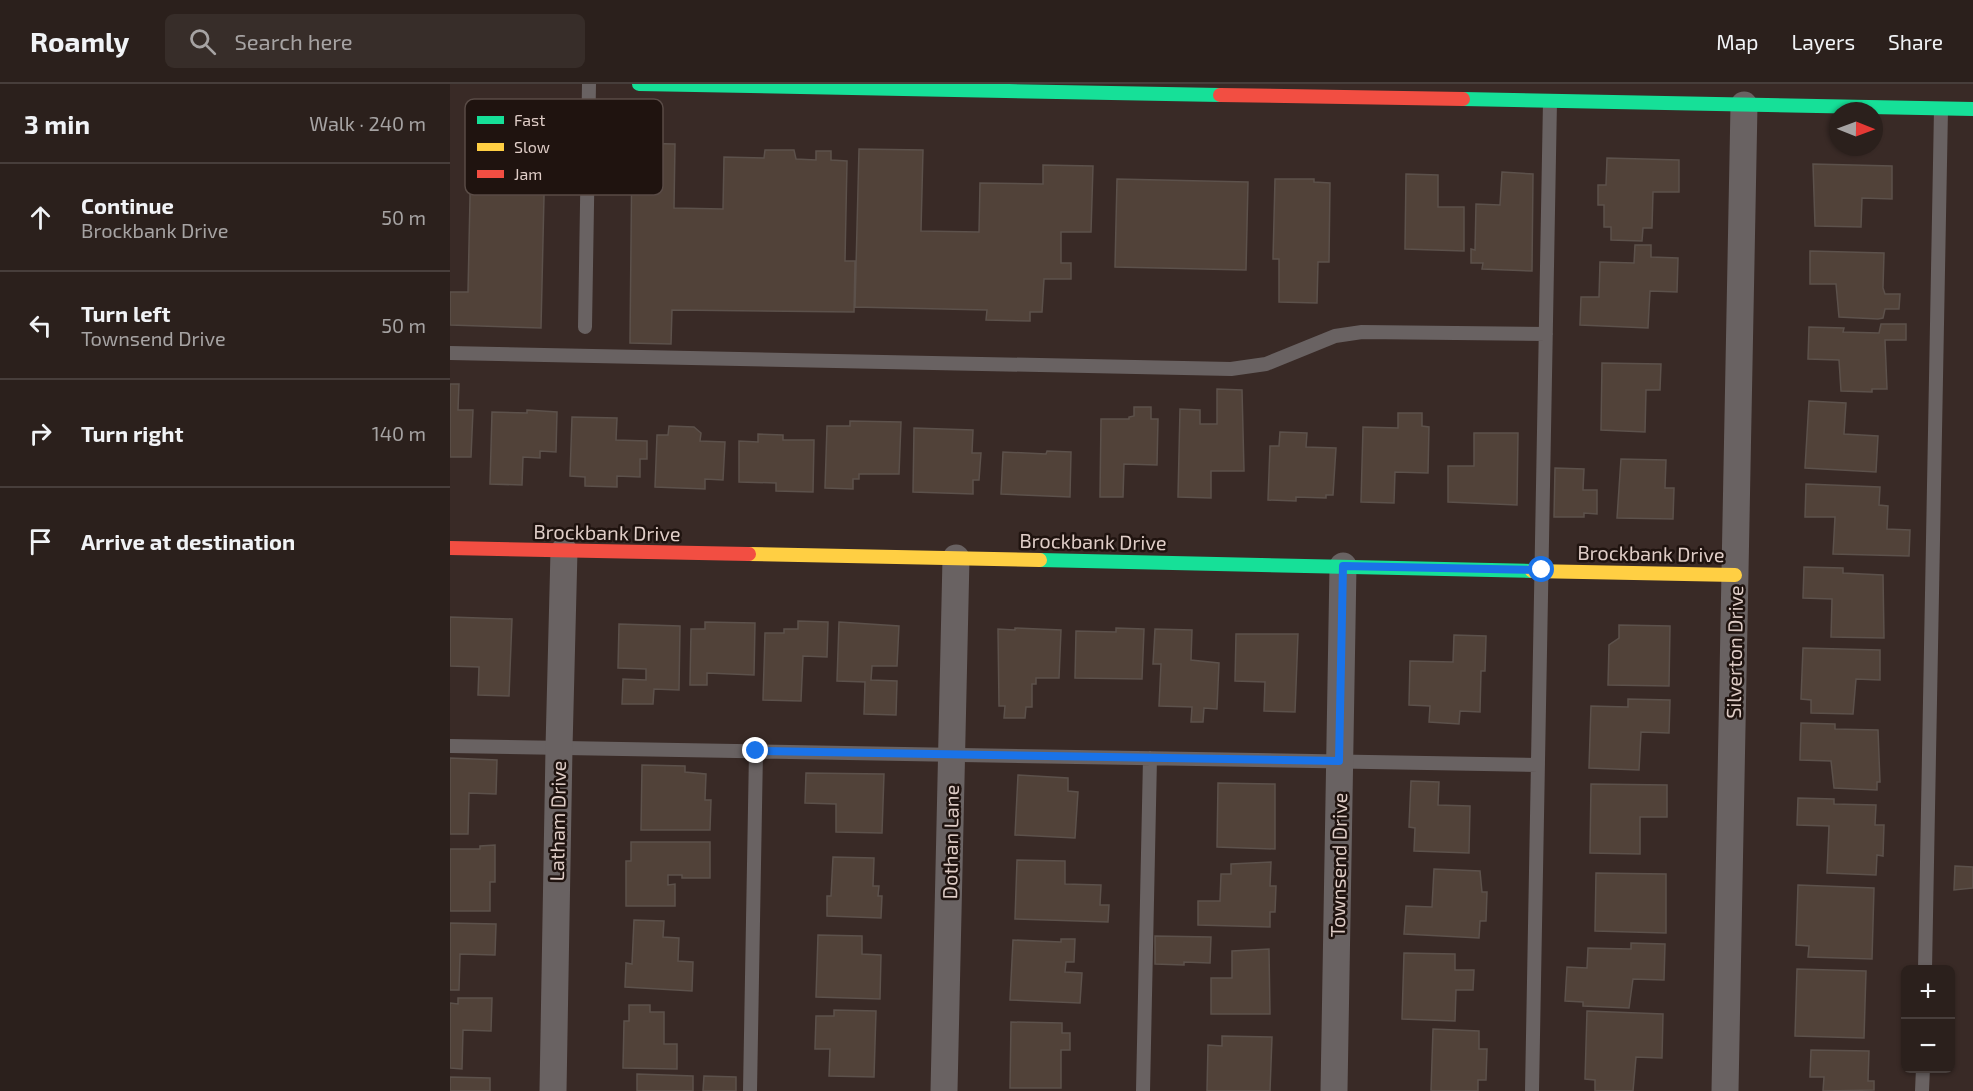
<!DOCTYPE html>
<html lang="en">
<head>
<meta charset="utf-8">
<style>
  :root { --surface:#2b201c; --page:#372d29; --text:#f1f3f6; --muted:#a6a3a3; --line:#473e3b }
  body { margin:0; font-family:"Exo 2",sans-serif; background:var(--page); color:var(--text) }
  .controls { position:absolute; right:18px; bottom:18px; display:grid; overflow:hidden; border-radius:9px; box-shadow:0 2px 4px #0004 }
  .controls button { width:54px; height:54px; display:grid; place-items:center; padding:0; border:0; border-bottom:2px solid var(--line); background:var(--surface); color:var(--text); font:30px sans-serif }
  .compass { position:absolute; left:1379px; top:18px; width:54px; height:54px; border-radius:50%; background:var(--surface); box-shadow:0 2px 4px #0004; rotate:91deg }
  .stop { position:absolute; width:18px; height:18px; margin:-14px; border:4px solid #1a73e8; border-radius:50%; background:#fff }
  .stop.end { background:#1a73e8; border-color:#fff; box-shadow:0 2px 6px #0008 }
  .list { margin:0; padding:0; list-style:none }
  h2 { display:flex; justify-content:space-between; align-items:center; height:78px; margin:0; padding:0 24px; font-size:26px }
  h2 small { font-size:20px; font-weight:400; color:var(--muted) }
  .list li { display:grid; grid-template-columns:39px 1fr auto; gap:18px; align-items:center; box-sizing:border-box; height:108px; padding:0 24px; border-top:2px solid var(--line) }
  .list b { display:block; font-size:22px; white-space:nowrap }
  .list p { margin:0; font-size:20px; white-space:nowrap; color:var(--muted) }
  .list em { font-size:20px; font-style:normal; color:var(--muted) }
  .icon { flex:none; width:33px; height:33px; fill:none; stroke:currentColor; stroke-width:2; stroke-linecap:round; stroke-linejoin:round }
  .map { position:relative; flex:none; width:1523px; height:1007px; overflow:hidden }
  header { display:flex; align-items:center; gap:36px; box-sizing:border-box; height:84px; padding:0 30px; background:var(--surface); border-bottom:2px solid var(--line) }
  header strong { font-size:28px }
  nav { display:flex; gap:33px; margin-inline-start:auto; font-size:21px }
  .search { width:420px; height:54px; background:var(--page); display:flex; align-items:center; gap:15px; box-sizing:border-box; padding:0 21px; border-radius:9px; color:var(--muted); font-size:22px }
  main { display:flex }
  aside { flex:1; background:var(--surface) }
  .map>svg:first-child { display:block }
</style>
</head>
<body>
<header>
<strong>Roamly</strong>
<div class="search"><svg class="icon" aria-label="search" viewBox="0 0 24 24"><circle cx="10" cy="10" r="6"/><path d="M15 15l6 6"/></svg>Search here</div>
<nav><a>Map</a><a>Layers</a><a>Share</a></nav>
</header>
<main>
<aside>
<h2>3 min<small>Walk · 240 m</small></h2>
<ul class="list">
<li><svg class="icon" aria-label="ahead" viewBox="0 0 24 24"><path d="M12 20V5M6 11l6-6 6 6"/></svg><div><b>Continue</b><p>Brockbank Drive</p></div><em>50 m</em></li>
<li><svg class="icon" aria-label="left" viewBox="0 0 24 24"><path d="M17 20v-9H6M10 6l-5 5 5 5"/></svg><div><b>Turn left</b><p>Townsend Drive</p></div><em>50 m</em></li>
<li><svg class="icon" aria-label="right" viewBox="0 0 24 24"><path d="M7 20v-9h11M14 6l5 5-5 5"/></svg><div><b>Turn right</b></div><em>140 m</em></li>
<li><svg class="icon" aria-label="arrive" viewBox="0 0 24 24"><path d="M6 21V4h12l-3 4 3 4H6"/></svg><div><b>Arrive at destination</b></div></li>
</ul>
</aside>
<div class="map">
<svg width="1523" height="1007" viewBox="0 0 1523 1007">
  <rect width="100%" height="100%" fill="#392a26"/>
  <path fill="#514239" stroke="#5c514b" stroke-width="1.5" d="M182 59 225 60 224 124 273 125 274 73 314 74 315 66H344L346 75 366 76V67H381V76L397 77 395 177H405L404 228 222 226 221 260 180 259Z
    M409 65 473 66 471 147 529 148 530 99 593 100V81L643 82 641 148H611V179H621V195H594L592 228H580V237L536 236 537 226 405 223Z
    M21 67 95 68 91 244 0 241V208H18Z
    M1157 74 1229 76V108H1203L1202 144H1193L1192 157 1161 156V143H1154V121H1148V101H1156Z
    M1363 80 1442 82V115L1412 114 1411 143 1365 142Z
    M1052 88 1083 90 1082 187 1032 185 1033 179H1021V165L1025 166 1026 120 1050 121Z
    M956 90 988 91V123H1014V167L955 165Z
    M667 95 798 98 796 186 665 183Z
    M825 95H864V98L880 99 879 178H868L867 219 829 218V175H823Z
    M1185 161H1201V173L1228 174 1227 208 1200 207 1198 244 1130 241 1131 213H1149L1150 178 1184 179Z
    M1360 167 1434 169 1433 204 1435 210H1450L1449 225H1435L1433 234 1428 235 1389 233 1386 200H1360Z
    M1431 240H1456V256H1435L1437 305H1422V308L1391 307 1389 276 1358 275 1359 243 1394 244 1393 248 1429 249Z
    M1152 279 1211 280 1210 306H1196L1195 348 1151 346Z
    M0 300H9L8 326H23L21 373H0Z
    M767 305 792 306 794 387H761V414L728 413 730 325 750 326V340H767Z
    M1359 317 1396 319 1394 350 1428 352 1426 388 1355 384Z
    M684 323H701V335H708L707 381 674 380 673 413H650L651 335H679V333L684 332Z
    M77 326 107 328 106 368 90 367V374L73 373 72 401 40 400 42 328 77 329Z
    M948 329H972V342L979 343 978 389 945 388 944 419 911 418 913 343 948 344Z
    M122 333 167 334 166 356 197 357V375H190V393L167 392V403L135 402V393L120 392Z
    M400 337 451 338 449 390H409V395H403V405L375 404 377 342H400Z
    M219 342 244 343 251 349 250 357 275 358 273 396 255 395V405L205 403 207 351H218Z
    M464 344 523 346 522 369H531L529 396H523V410L463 408Z
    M830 348 857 349 856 363 886 364 883 411H876V414L846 413V417L818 416 820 362H829Z
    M1024 349H1068L1067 421 998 418V382H1024Z
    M308 350 333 351V356H364L363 408 326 407V399L289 398V357L308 358Z
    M597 367 621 368 620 413 551 410 553 368 596 370Z
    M1171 375 1216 376 1215 404H1224L1223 435 1167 434Z
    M1105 384 1134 385 1133 406H1147V430L1134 429V433H1104Z
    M1356 400 1430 403 1429 421 1438 422 1437 445 1460 446 1459 472 1383 470 1385 433H1355Z
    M1354 483 1393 484V489L1433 491 1434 554 1381 553 1382 515 1353 514Z
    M0 533 62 535 59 612 28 611 29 583 0 582Z
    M348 537 378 538 377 573 353 572 351 617 313 616 315 549H334V545H348Z
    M255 538 305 539 304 591 257 589V601H240L241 545H255Z
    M389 538 449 542 447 582H422L421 596 447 597 446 631 414 630 415 598 387 597Z
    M169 540 230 542 229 606 204 605 203 620H172L173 595 196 596V585L168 584Z
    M1169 541 1220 542 1219 602 1158 601 1159 561 1169 554Z
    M565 544 611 546 609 594H586V600H582V623H576L575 634H554L555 622H549L548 545 565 546Z
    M666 544 694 545 692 595 625 594 626 547 666 548Z
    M705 545 742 546 741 576 769 579 767 625 754 624 753 638H741L742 623 709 622 711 580H703Z
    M786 550H848L845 628 814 627 815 598 785 597Z
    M1004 551 1036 552 1035 587H1031L1030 628 1010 627 1009 640 979 638 980 622 959 621 960 577 1003 578Z
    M1353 564 1430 566V596L1406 595 1403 630 1361 629V616L1351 615Z
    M1178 615 1220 616 1219 649 1191 648 1189 686 1139 684 1141 622 1178 623Z
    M1351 639 1385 640V645L1428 646 1430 698H1427V706L1384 704 1381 677 1350 676Z
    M0 674 47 676 46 710 19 709 18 750H0Z
    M192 681 235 682V688L256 690 255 716H261L260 746H191Z
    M356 689 434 690 432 749 386 748V720L355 719Z
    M568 691 618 694V707L628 708 625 754 565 751Z
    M961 697 989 698 988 721 1020 722 1019 769 964 767 965 744 959 743Z
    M768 699 825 700V765L767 763Z
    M1141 700 1217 701V733H1190V770L1140 769Z
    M1348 714 1384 715V720L1426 721 1425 741H1434L1433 772 1427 771 1426 791 1377 789 1379 742 1347 741Z
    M181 758H260V794H232V791H218V801L225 800V822H176V777H181Z
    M45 761V798H40V827H0V765H30V762Z
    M383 773 424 774 423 802H429L428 812H432L431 834 377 832V812H381Z
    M567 776 615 777V800L651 801 650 821H659L658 838 565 835Z
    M821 778 820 802H826L825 828H820V843L748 841V817H770L771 790H781V780Z
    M1505 782 1523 783V804L1504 806Z
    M984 785 1030 787 1032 808H1037L1036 837H1030L1029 854 954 850 956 822 982 823Z
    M1146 789 1216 790V849L1145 847Z
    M1348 801 1424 804 1422 875 1358 873 1359 862 1346 861Z
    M184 836 214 837 213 853 229 854 228 877 243 878 242 907 175 903 176 879 182 880Z
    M0 839 46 840 45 871 10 870 9 906H0Z
    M368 851 412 852V870L431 871 430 915 366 913Z
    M705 852 761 853 760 879 734 878V881L705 880Z
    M611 855H625L624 878H616L615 888 632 889 630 919 560 916 563 856 611 858Z
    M1181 859 1215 860 1214 896 1183 895 1179 924 1133 922V918L1115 917 1117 883 1137 884 1138 864 1181 865Z
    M819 865 820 930H761V894H782V867Z
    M954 869 1005 870V886H1024L1023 906H1006L1005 937 952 935Z
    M1347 885 1416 887 1414 954 1345 952Z
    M8 914H42L41 947 13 946 12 985 0 984V919L8 920Z
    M179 921H200V928H214V960H227V985L173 984 174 937H179Z
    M384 926 426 927 424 993 379 992 380 965H365L366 932H384Z
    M1137 927 1213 930 1212 974 1186 973 1183 1007H1145V996L1135 995Z
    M561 938 612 939V949H620V966H611V1004H560Z
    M983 945 1029 947V965H1037L1036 996H1028V1007H981Z
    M772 952 822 953 820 1007H757L758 961 772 962Z
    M1361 966 1419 967 1418 997H1424V1006L1373 1007 1374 993H1360Z
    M187 990 243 992V1007H187Z
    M254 992 286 993V1007H253Z
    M0 993 40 994V1007H0Z"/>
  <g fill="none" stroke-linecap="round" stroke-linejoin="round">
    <path stroke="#696262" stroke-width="14" d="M135 243 139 0
      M0 269 781 285 816 280 885 252 912 248 1096 250
      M0 662 1088 681
      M1475 886 1491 25
      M300 1007 306 667
      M693 1007 700 674
      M1082 1007 1100 17
      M1472 1007 1473 984"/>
    <path stroke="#696262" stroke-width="27" d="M103 1007 109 664 114 467
      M494 1007 506 474
      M884 1007 893 482
      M1275 1007 1294 21"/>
    <path stroke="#16e098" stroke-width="14" d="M189 0 770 11
      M1013 15 1523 25
      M590 476 1082 487"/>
    <path stroke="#ffcf43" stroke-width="14" d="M299 470 590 476
      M1082 487 1285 491"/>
    <path stroke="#f24e42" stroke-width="14" d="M770 11 1013 15
      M0 464 299 470"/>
  </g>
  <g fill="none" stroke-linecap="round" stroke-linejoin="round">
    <path stroke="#1a73e8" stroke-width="8" d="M306 667 889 677 893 482 1092 486"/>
  </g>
  <g text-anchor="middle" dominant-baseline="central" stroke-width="5" stroke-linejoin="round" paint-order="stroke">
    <g font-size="20" fill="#dfcdc7" stroke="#1f130f">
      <text transform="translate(157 448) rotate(1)">Brockbank Drive</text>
      <text transform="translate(643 457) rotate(1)">Brockbank Drive</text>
      <text transform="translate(1201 469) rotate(1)">Brockbank Drive</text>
      <text transform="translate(1284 568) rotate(-89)">Silverton Drive</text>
      <text transform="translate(107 737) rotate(-89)">Latham Drive</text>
      <text transform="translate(500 758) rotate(-89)">Dothan Lane</text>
      <text transform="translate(888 781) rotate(-89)">Townsend Drive</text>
    </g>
  </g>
  <rect x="15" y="15" width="198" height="96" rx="9" fill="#1f130f" stroke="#594b46" stroke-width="1.5"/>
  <rect x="27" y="32" width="27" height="8" fill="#16e098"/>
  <rect x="27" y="59" width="27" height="8" fill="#ffcf43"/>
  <rect x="27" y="86" width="27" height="8" fill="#f24e42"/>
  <g font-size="16" fill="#dfcdc7">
    <text x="64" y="42">Fast</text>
    <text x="64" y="69">Slow</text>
    <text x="64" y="96">Jam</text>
  </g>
</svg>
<div class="controls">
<button>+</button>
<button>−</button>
</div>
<svg class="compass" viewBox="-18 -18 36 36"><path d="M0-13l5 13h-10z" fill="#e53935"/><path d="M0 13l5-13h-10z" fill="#a6a3a3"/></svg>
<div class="stop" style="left:1092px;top:486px"></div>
<div class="stop end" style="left:306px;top:667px"></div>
</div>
</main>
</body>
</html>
